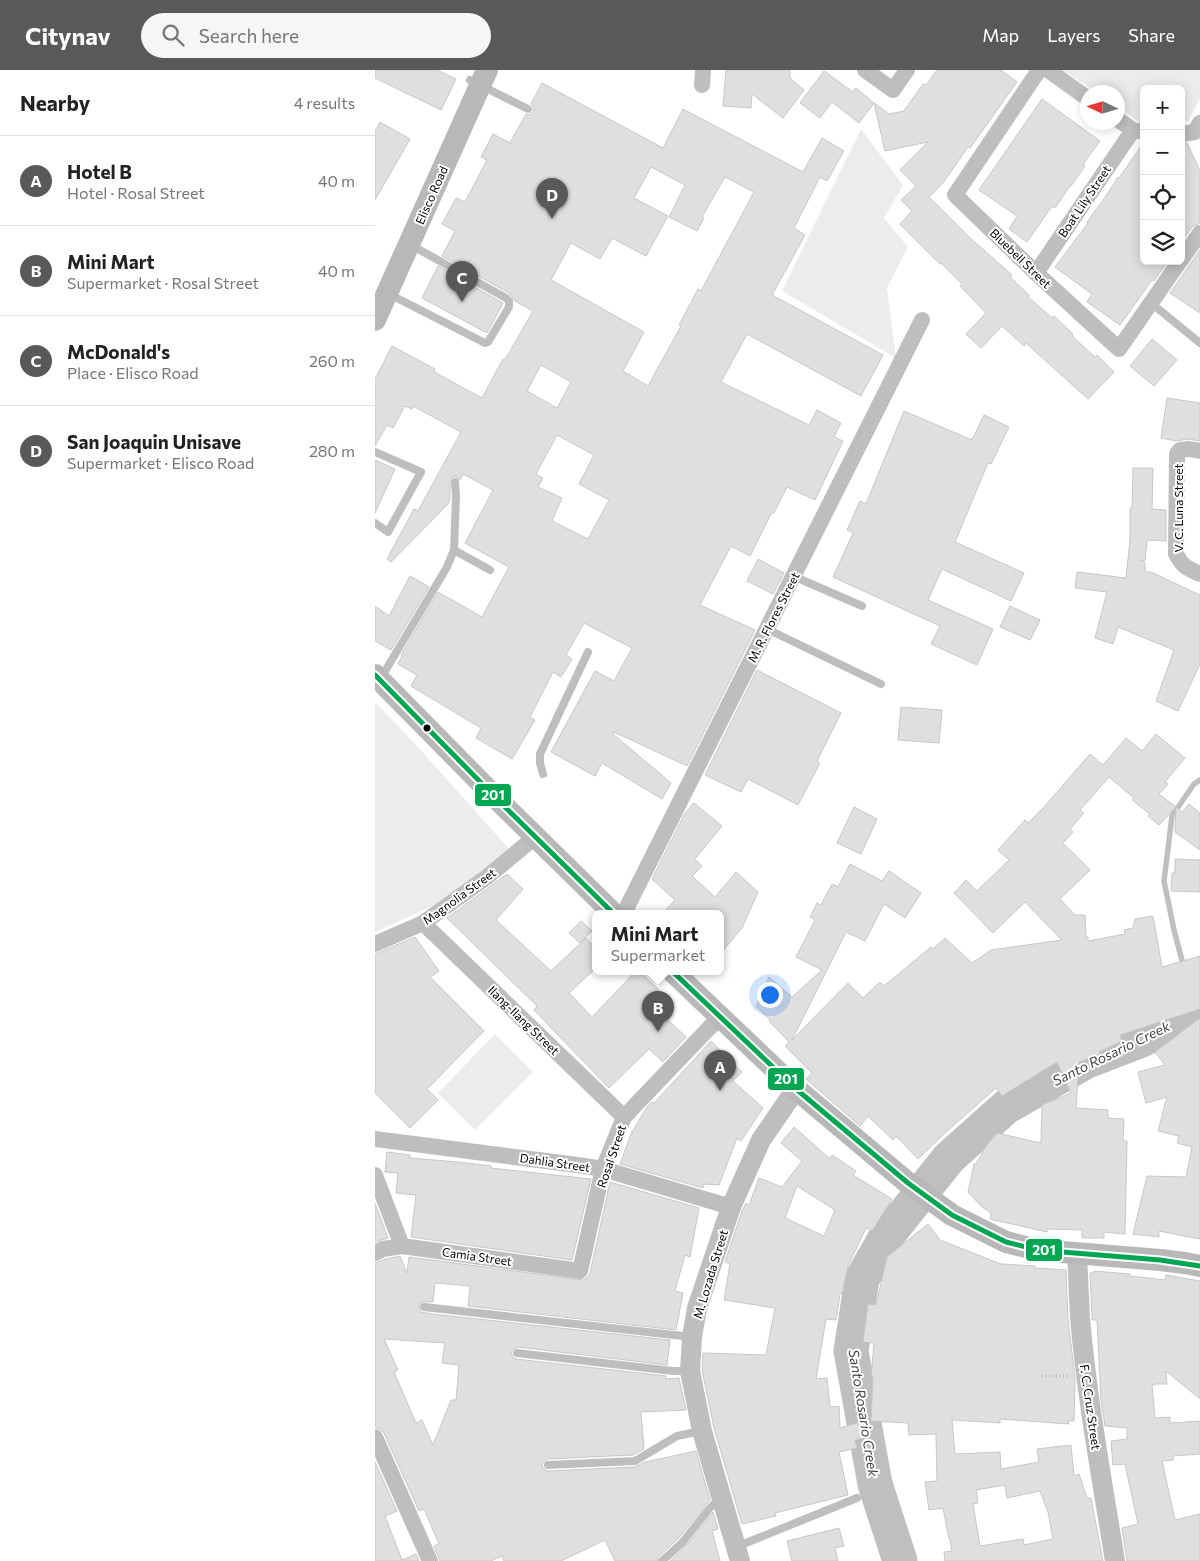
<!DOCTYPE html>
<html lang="en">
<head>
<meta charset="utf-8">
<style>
  :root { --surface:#fff; --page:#f6f6f6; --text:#222; --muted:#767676; --line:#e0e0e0; --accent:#595959 }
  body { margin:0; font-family:Commissioner,sans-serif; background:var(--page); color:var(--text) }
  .controls { position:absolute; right:15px; top:15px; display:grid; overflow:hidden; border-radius:8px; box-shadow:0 2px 12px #0003 }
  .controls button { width:45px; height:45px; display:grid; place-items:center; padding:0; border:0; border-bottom:1px solid var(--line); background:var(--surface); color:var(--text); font:25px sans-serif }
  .compass { position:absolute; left:705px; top:15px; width:45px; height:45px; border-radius:50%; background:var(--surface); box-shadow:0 2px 12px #0003; rotate:274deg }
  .you { position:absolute; left:394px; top:924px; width:18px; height:18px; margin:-12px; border:4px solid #fff; border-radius:50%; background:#1a73e8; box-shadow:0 0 0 8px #1a73e833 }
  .badge { display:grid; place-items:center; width:32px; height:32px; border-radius:50%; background:var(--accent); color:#fff; font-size:16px; font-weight:700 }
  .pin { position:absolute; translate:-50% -41px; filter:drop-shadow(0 1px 2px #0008) }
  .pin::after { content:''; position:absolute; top:26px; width:18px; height:15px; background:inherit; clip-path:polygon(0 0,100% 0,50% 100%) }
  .popup { position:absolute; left:217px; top:840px; width:132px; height:65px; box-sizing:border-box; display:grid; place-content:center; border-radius:8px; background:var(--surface); filter:drop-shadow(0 1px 4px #0005); font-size:16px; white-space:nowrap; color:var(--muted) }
  .popup b { font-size:19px; color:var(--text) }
  .popup::after { content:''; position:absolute; left:50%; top:100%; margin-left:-10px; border:10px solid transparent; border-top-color:var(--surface) }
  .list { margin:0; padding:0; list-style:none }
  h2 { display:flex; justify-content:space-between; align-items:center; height:65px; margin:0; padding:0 20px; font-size:21px }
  h2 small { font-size:16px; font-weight:400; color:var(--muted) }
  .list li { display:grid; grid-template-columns:32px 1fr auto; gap:15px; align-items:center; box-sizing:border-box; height:90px; padding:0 20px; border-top:1px solid var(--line) }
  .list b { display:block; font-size:19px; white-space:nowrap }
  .list p { margin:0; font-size:16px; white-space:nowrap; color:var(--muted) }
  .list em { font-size:16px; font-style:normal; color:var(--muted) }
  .icon { flex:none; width:28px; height:28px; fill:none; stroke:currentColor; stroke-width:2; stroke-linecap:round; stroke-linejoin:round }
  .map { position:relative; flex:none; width:825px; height:1491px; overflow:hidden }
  header { display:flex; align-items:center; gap:30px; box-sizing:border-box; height:70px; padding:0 25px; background:var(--accent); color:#fff }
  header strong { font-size:24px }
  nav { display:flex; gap:28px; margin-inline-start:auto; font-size:18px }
  .search { width:350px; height:45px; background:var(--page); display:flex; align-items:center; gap:12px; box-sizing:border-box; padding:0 18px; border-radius:28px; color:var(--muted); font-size:19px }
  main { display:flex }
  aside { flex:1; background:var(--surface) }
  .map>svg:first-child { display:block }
</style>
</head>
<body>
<header>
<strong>Citynav</strong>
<div class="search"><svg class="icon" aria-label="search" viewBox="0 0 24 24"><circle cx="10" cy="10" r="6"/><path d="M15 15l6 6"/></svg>Search here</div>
<nav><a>Map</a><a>Layers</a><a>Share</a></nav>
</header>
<main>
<aside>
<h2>Nearby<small>4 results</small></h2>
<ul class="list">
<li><span class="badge">A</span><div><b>Hotel B</b><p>Hotel · Rosal Street</p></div><em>40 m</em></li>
<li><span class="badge">B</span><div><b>Mini Mart</b><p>Supermarket · Rosal Street</p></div><em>40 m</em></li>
<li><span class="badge">C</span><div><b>McDonald's</b><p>Place · Elisco Road</p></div><em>260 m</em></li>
<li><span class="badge">D</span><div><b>San Joaquin Unisave</b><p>Supermarket · Elisco Road</p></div><em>280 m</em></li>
</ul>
</aside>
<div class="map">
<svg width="825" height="1491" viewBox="0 0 825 1491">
  <rect width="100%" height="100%" fill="#fff"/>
  <path fill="#ececec" d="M688 0H825V29L813 51H806V19H769V52H764L743 37 742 22H721Z
    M486 59 528 115 509 148 533 177 512 218 521 288 407 221Z
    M0 632 42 676 135 780 100 809 58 836 0 862Z
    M120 964 158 1002 100 1060 63 1023Z"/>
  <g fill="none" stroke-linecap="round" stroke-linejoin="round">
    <path stroke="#bfbfbf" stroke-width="5.5" d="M809 898 799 860 789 811 797 746 819 714 825 710"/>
    <path stroke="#bfbfbf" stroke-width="35" d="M525 1491 500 1414 476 1281 487 1209 511 1167 574 1088 631 1037 710 992 767 970 819 941"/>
  </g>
  <path fill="#dfdfdf" stroke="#c7c7c7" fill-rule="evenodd" d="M0 0H62L81 9 66 40 0 8Z
    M351 0H415V8L429 20 408 48 377 24 376 38 348 36Z
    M562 0H626L642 12 595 78 593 77 568 113 554 127 594 167 637 205 635 207 654 225 653 227 677 248 679 246 698 264 697 266 720 287 722 285 739 302 713 329 651 273 649 276 627 256 606 278 591 264 611 243 585 216 587 214 566 193 565 194 525 154 537 141 526 130 541 116 525 100 553 72 510 81 499 33 514 44 529 41 548 14 551 15Z
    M449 1 478 22 481 18 499 33 484 53 457 32 445 48 425 33Z
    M167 13 288 78 308 39 428 102 447 68 469 81 452 111 445 107 419 158 430 165 397 225 508 285 486 326 372 264 346 312 434 355 442 340 466 353 459 367 468 371 440 430 412 417 399 443 397 442 375 486 356 476 325 535 380 560 312 696 239 662 238 664 296 713 287 729 227 693 220 706 176 682 220 601 239 611 257 578 209 553 191 585 197 589 186 607 178 602 155 647 160 650 137 689 101 668 106 658 36 616 42 605 23 594 27 586 26 585 63 522 107 547 134 497 90 473 118 420 88 404 85 410 80 406 75 409V429L73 434 16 492 12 489 39 439 43 441 86 362 38 336 37 339 30 336 18 358 12 355 0 376V309L17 276 60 299 59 302 107 328 128 289 130 290 158 241 140 231 134 223 67 186 80 161 67 154 81 128 90 132 112 90 106 87 118 64 135 73 151 44 154 45 158 42 159 38 156 34ZM276 97 310 115 294 147 322 161 329 148 327 147 350 107 379 122 326 221 323 219 304 255 306 256 273 316 248 301 269 262 176 210 196 173 225 189 237 168 271 186 293 146 259 128ZM166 295 196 312 182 338 152 321ZM182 365 219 385 204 414 234 430 213 469 177 451 187 428 163 417 168 408 161 404Z
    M667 29 725 71 708 94 710 96 696 116H695L680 138 677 136 652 172 634 159 642 146 604 120Z
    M5 52 35 69 0 130V61Z
    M769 72V191H793L779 211 777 210 745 255 712 232 717 224 680 197 713 153 712 152 731 126 743 107 744 108Z
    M812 73 825 101V153L817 157 806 172V74Z
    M825 180V243L795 223Z
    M63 196 128 233 112 263 47 228Z
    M777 269 802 290 779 316 755 296Z
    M792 328 825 333V371L813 369 801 371 786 368Z
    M529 341 597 370 609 345 634 357 616 394 613 393 580 472 649 503 636 531 567 499 553 530 618 559 602 595 556 574 565 556 458 507 478 463 472 460 485 431 491 434Z
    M0 390 20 399 0 443Z
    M758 398H778L777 439 791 440V471L772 470 770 491 765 490 770 493V502H776L825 525V594L803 641 781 631 799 580 743 557 738 574 720 568 732 522 700 518 702 502 751 508 755 469V438H757Z
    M383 489 409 503 398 524 372 511Z
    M35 506 54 517 16 580 0 571V536L14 546Z
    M635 536 665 550 655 570 625 557Z
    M382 600 466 643 442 691 445 693 423 735 373 709 366 722 330 705Z
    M526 637 567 640 564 673 523 670Z
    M781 664 810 688 790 712 793 714 784 724 801 737 784 755 773 746 775 744 757 730 759 728 734 707 705 740 709 743 695 759 698 762 688 773 715 800 685 829 700 845H710L711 868 713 867V871L750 864 749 860 758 858 760 849 778 846 787 897 825 886V939L745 965 747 971 724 982 725 984 704 992 701 1038 733 1040V1048L749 1049 748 1071H752L750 1164 729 1162V1168H707V1160L672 1159V1162L615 1149 616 1143 606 1136 593 1122 599 1094H601L611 1076 622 1063 666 1073 667 1035 696 1023 682 992 627 1026 621 1018 571 1062 543 1089 521 1066 518 1070 493 1046 485 1056 431 1009 437 1003 410 976 414 972 394 951 395 950 381 936 394 907 417 927 447 900 421 887 440 850 435 847 442 833 446 835 457 814 463 817 475 794 507 811 514 801 546 823 530 848 509 834 490 871 471 862 417 970 473 913 488 928 505 912 509 916 556 877 558 879 570 868 597 893 616 880 687 870 650 832 618 863 579 823 591 810 602 821 634 790 623 780 650 750 653 753 669 737 715 684 728 695 751 668 767 681Z
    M319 733 347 756 320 789 327 796 317 806 340 827 361 802 383 822 367 858 346 883V843H288L300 830 277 809 310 743Z
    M814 734 825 743V780L800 762 801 737 807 742Z
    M479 737 502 749 486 784 462 773Z
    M800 789 825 790V822L796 821 797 803H800Z
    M132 804 148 819 121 850 176 901 211 868 220 878V899L194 923 217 947 261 901H264L284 920 273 931 311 967 288 992 274 979 234 1018 159 940 162 936 72 848Z
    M206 851 217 861 205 873 194 863Z
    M40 867 64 901 55 907 109 961 52 1019 63 1030 35 1058 0 1023V884Z
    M825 948V1169L784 1161V1167L758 1164 772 1106 811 1107 817 1077 802 1073 804 1066 783 1061 792 1027 771 1033 763 1002 790 995 780 982Z
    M336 971 367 1002 358 1011 388 1038 366 1071 362 1068 344 1115 329 1114 328 1118 245 1094 256 1064 272 1037 277 1032 279 1033Z
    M419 1057 455 1089 457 1085 481 1101 478 1105 517 1129 497 1161 491 1158 473 1196 467 1224H465L461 1250 451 1249 441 1309 452 1308 455 1337 464 1336 465 1358 489 1351 494 1367 480 1370 482 1378 464 1382 473 1425 400 1443 401 1446 367 1454 339 1358 327 1300 328 1283 391 1285 400 1238 349 1230 355 1194 350 1192 367 1141 371 1133 374 1135 384 1108 407 1117 427 1091 406 1073ZM422 1116 460 1140 449 1166 410 1148Z
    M12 1082 35 1085V1088L83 1092 116 1096V1098L216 1109 197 1190 36 1167 41 1125 21 1123 23 1103 10 1102Z
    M235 1112 324 1138 315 1187 310 1185 300 1221 308 1223 301 1260 93 1236 95 1216 60 1213 58 1232H46L44 1236V1239L46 1242 57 1244 295 1270 292 1295 143 1277 138 1279 136 1283 138 1287 141 1289 291 1306V1309L304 1308 311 1340 266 1342 269 1379 258 1385 173 1389 168 1392 167 1396 170 1400 173 1401 260 1397 270 1392 321 1381 335 1430 303 1469 283 1487 282 1491H240L230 1470 186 1491H129L127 1486 116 1491H65L59 1476 64 1474 49 1439 44 1441 9 1363 5 1359 0 1357V1193L11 1189 25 1186 32 1203 34 1187 208 1210 212 1208 215 1203ZM9 1269 70 1273 67 1293 84 1295 81 1330H76L58 1375 47 1350 41 1353 19 1302 23 1300Z
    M0 1133 13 1168 0 1172Z
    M553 1154 565 1170 626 1194 660 1196V1198L691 1200 693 1249 700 1308 699 1351H693L694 1354 625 1349V1353L577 1350 580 1384 625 1382 626 1399 664 1392 662 1379 696 1375 699 1406 704 1404 712 1428H716L728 1491H570L569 1482 577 1481 575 1469H574L568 1438 554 1440 550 1412 562 1411 561 1364 534 1365 533 1353 496 1351 498 1307H496L499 1273 488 1272 493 1234 501 1235 512 1187ZM630 1415 632 1428 665 1421 673 1442 678 1469 649 1475 648 1469 605 1476 598 1434 603 1433 601 1420Z
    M719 1201 755 1204V1206L790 1210 791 1205 825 1211V1329L791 1301 792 1314H780V1315H777L780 1348 795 1347V1353L825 1351V1384L798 1386V1390L787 1391 800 1450 825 1444V1491H752L747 1458 763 1454 750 1394 738 1395 736 1371 752 1369V1358L730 1356 726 1330 722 1250H717V1247L715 1203H719Z
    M0 1392 22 1441 10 1446 27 1490 41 1484 44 1491H0Z
    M338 1442 343 1459 337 1461 345 1491H295L311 1476Z
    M464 1458 469 1476 460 1478 463 1491H417L412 1471Z"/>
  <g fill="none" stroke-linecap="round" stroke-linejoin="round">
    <path stroke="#b9b9b9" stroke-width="3" stroke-dasharray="1 2.5" stroke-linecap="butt" d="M667 1306H694"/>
    <path stroke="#bebebe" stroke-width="8" d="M95 10 153 39
      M14 224 110 273 113 272 134 237V231L131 228 36 175
      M776 233 825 273
      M0 382 46 402 13 462 0 453
      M79 480 81 426 80 412
      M418 506 487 536
      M392 559 506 614
      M6 608 72 497 79 480 115 500
      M168 704 165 693V684L213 582
      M49 1237 317 1267
      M142 1283 298 1301H313
      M173 1395 260 1391 302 1366 326 1361
      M361 1477 482 1428
      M287 1491 307 1473 334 1439 345 1428"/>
    <path stroke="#bebebe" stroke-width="16" d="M490 0 518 20 532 0
      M664 0 580 125 661 203 744 279 805 191
      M673 0 712 28
      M327 15 328 0
      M742 49 758 60 769 62
      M806 64 820 62 825 53
      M806 190 825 163
      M661 203 758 60
      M825 381 814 379 805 380 802 384 801 484C808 497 812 498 825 504
      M249 843 547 250
      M48 853 249 1047
      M0 874 48 853 112 807 160 767
      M0 1069 210 1096 228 1099 356 1137
      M0 1105 27 1176
      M0 1183 8 1179 27 1176 205 1201 228 1099 249 1047 335 957 346 948
      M0 1367 55 1491"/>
    <path stroke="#bebebe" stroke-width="20" d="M702 1183C703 1204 704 1226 705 1248 712 1329 727 1410 740 1491
      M365 1491 327 1361 315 1301 317 1267 322 1238 356 1137 386 1070 421 1019"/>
    <path stroke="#b8b8b8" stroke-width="22" d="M0 250 112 0
      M0 605 129 736 238 843
      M297 901 421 1019 533 1113 577 1145 631 1172 663 1180 785 1190 810 1193 825 1196"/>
    <defs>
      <path id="bus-1" d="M0 605 129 736 238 843
        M297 901 421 1019 533 1113 577 1145 631 1172 663 1180 785 1190 825 1196"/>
    </defs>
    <use href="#bus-1" stroke="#fff" stroke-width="9"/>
    <use href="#bus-1" stroke="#00a651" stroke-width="5"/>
  </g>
  <circle fill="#000" stroke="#fff" stroke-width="2" cx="52" cy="658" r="4.5"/>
  <g text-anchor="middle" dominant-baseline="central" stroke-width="4" stroke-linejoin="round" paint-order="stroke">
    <g font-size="12" fill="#000" stroke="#fff">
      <text transform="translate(56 125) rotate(-66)">Elisco Road</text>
      <text transform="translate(709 131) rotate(-56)">Boat Lily Street</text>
      <text transform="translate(646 188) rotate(44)">Bluebell Street</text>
      <text transform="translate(803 438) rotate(-90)">V. C. Luna Street</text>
      <text transform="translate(398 547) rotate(-63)">M. R. Flores Street</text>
      <text transform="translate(84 826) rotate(-36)">Magnolia Street</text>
      <text transform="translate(149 950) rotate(44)">Ilang-Ilang Street</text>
      <text transform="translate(236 1086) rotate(-71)">Rosal Street</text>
      <text transform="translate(180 1092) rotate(8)">Dahlia Street</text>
      <text transform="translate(102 1186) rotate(8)">Camia Street</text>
      <text transform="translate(335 1204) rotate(-73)">M. Lozada Street</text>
      <text transform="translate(716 1337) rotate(82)">F. C. Cruz Street</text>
    </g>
    <g font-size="14" font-style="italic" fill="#444" stroke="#fff">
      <text transform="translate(736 983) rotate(-26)">Santo Rosario Creek</text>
      <text transform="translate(489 1343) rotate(81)">Santo Rosario Creek</text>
    </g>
  </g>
  <g stroke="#fff" stroke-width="2">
    <rect x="99" y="713" width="38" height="24" rx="5" fill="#00a651"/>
    <rect x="392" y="997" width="38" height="24" rx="5" fill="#00a651"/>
    <rect x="650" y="1168" width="38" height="24" rx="5" fill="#00a651"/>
  </g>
  <g font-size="14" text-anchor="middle" font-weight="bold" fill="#fff">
    <text x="118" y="730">201</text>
    <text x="411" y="1014">201</text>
    <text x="669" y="1185">201</text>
  </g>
</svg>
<div class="controls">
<button>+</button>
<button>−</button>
<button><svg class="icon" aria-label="locate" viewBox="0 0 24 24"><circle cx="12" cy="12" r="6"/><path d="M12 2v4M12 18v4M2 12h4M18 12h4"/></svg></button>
<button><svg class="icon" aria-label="layers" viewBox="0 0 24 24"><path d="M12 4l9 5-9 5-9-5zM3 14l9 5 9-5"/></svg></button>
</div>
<svg class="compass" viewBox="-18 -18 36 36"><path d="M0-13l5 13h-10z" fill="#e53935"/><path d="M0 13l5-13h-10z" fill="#767676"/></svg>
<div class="you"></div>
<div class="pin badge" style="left:345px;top:1021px">A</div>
<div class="pin badge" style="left:283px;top:962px">B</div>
<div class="popup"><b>Mini Mart</b>Supermarket</div>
<div class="pin badge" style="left:87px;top:232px">C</div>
<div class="pin badge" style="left:177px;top:149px">D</div>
</div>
</main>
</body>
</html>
